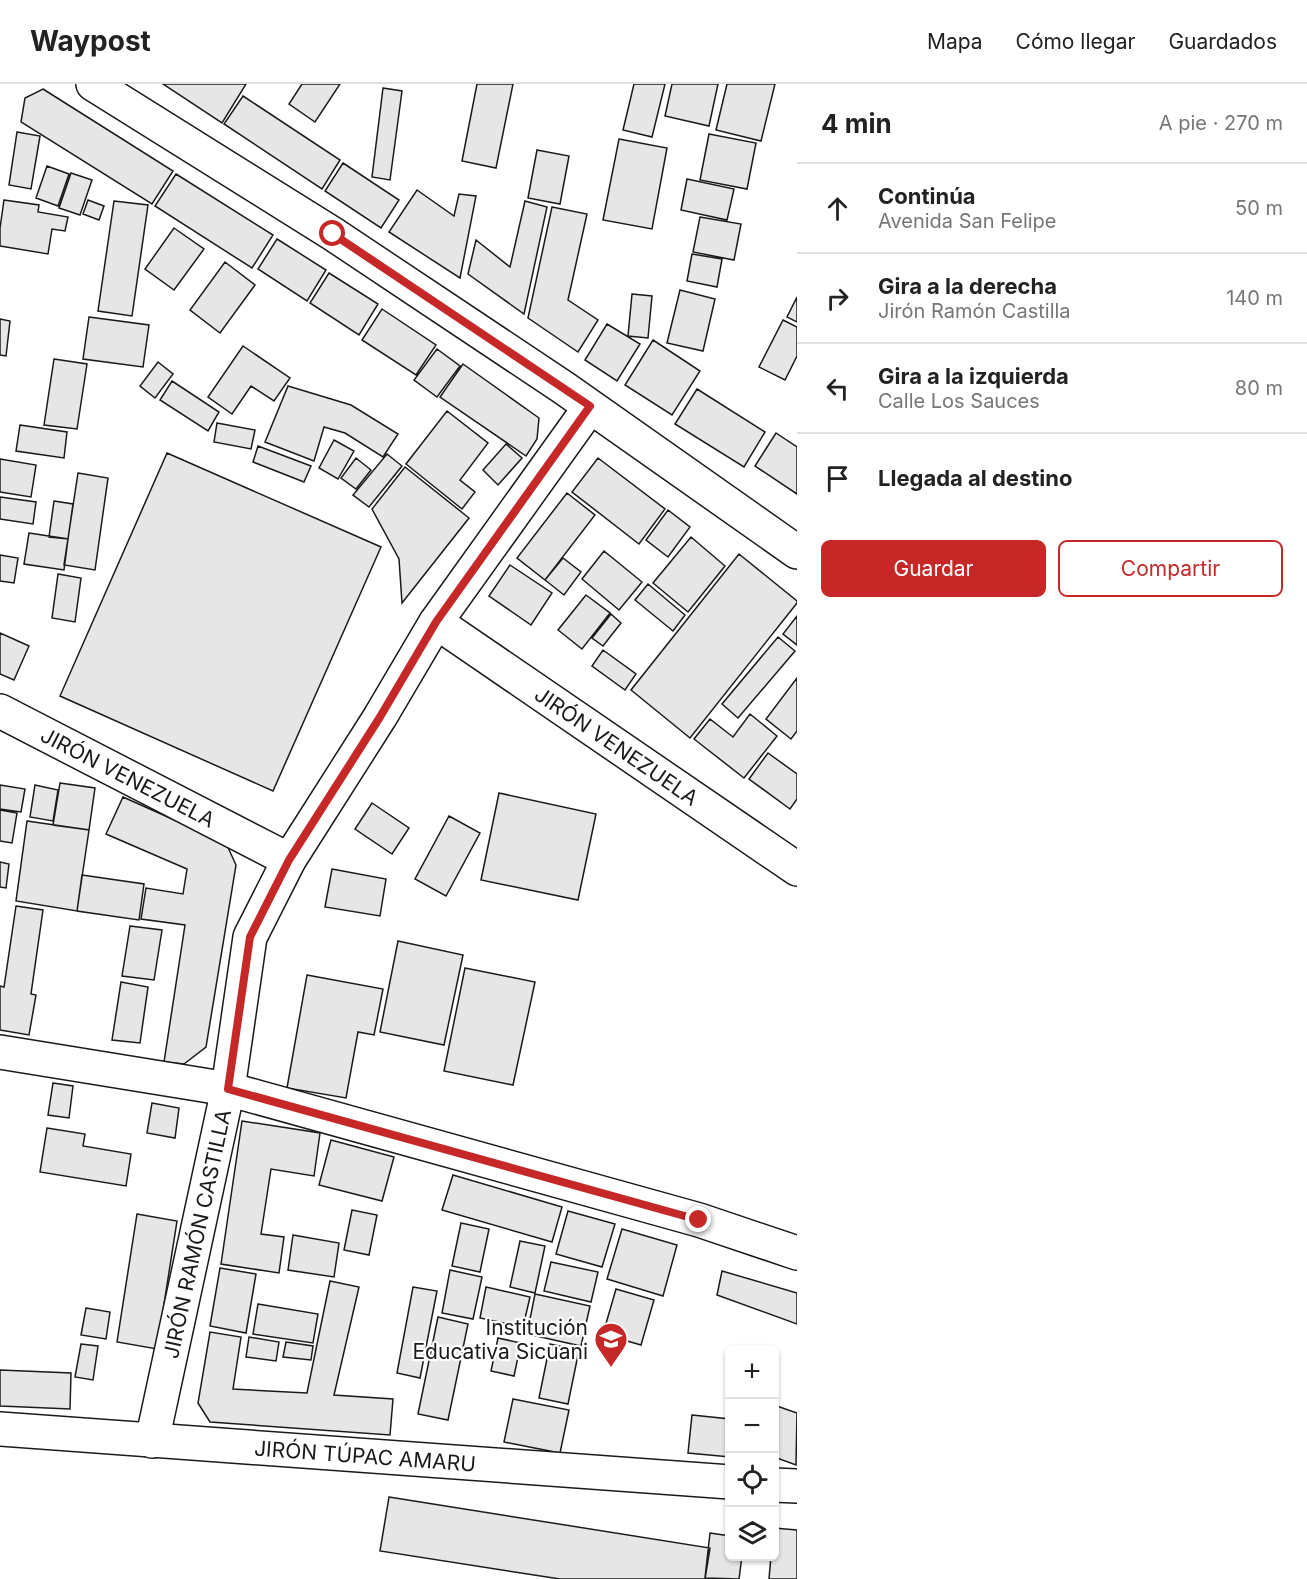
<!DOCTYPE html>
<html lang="es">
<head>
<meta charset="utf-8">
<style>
  :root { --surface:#fff; --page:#f6f6f6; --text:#222; --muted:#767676; --line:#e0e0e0; --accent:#c62828 }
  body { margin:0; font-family:Inter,sans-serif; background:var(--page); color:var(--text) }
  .controls { position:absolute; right:18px; bottom:18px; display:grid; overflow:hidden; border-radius:9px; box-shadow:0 2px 4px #0004 }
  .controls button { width:54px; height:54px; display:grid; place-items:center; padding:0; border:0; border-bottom:2px solid var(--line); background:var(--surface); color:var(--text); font:30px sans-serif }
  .stop { position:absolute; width:18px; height:18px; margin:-14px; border:4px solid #c62828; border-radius:50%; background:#fff }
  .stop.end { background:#c62828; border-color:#fff; box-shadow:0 2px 6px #0008 }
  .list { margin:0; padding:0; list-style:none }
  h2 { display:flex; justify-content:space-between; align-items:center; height:78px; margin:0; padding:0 24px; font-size:26px }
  h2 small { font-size:20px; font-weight:400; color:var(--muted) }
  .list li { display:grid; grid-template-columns:39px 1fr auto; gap:18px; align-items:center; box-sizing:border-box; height:90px; padding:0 24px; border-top:2px solid var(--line) }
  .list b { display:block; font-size:22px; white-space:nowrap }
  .list p { margin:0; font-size:20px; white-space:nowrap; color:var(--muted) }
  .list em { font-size:20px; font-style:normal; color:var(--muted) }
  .actions { display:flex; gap:12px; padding:18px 24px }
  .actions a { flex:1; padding:14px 0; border:2px solid var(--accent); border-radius:9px; text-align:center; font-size:21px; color:var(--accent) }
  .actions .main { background:var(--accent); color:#fff }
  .icon { flex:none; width:33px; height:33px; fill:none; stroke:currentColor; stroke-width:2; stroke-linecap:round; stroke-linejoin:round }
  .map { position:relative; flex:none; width:797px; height:1495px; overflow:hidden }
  header { display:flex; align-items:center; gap:36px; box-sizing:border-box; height:84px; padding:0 30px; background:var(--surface); border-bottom:2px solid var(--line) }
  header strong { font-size:28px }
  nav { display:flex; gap:33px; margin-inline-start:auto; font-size:21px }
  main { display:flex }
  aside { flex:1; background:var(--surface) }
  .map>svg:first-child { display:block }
</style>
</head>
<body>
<header>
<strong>Waypost</strong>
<nav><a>Mapa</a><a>Cómo llegar</a><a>Guardados</a></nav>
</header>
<main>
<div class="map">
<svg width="797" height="1495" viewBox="0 0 797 1495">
  <rect width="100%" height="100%" fill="#fff"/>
  <path fill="#e6e6e6" stroke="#1a1a1a" stroke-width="1.5" d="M163 0H246L222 39Z
    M302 0H340L315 38 289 20Z
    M477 0H513L496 84 462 77Z
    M634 0H665L652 53 623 46Z
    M672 0H718L709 42 665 32Z
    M727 0H775L761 57 716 46Z
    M383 4 402 7 390 96 372 93Z
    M43 5 173 87 152 120 21 38 25 14Z
    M243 12 340 76 322 105 224 40Z
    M17 48 40 52 31 105 9 101Z
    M709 50 756 59 747 105 700 96Z
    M619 55 667 64 652 145 603 136Z
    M537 66 569 72 560 120 528 114Z
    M343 79 399 116 381 144 325 107Z
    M47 82 69 90 58 122 36 114Z
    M71 89 92 96 80 131 59 124Z
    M176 90 273 151 252 184 155 122Z
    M687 95 734 105 727 136 681 126Z
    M417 106 454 132 459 110 476 112 460 194 389 148Z
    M4 116 39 121 38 128 68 133 65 147 52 145 48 170 0 162V144Z
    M88 116 104 122 99 136 83 130Z
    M114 117 148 121 132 232 98 227Z
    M525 117 547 123 524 230 468 190 476 156 510 183Z
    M552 123 587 130 568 216 598 236 578 268 528 234Z
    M700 133 741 140 734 176 693 168Z
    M174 144 204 165 174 206 145 185Z
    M277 155 326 186 307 217 258 185Z
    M692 170 722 175 717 203 687 197Z
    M225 178 255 201 220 249 190 226Z
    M329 189 378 220 359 251 310 219Z
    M680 206 715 215 703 267 667 259Z
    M632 210 652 212 648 254 628 252Z
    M797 213V238L787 233Z
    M382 225 436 261 416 291 362 256Z
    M89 233 149 241 143 283 83 275Z
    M0 235 10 237 6 272 0 271Z
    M783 236 797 243V272L785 296 759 283Z
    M607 240 640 260 617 297 585 276Z
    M653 256 700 287 672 331 625 301Z
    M243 262 290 294 274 317 251 302 232 330 208 313Z
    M437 265 460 282 437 313 414 296Z
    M54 275 87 280 77 345 44 341Z
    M158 278 173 290 155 314 140 302Z
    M463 280 539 334 537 355 526 372 440 313Z
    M172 297 219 328 208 347 160 316Z
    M288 302 351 321 398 350 383 373 345 349 324 343 314 377 265 358Z
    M697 305 765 348 744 383 675 340Z
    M447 327 488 359 460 396 475 408 462 425 406 380Z
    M217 339 255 346 251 365 214 358Z
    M20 341 67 348 64 374 16 367Z
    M776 349 797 363V410L755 382Z
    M334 356 354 367 338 395 319 384Z
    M506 360 522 374 498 401 483 386Z
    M258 362 311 382 304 398 253 378Z
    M167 369 381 463 273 707 60 612Z
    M387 370 402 382 369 423 353 411Z
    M356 374 371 386 356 405 341 394Z
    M598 374 665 425 639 460 572 408Z
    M0 375 36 381 31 413 0 408Z
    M405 383 469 434 402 519 399 475 372 425Z
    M78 389 108 394 95 486 64 481Z
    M567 409 595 431 545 496 517 474Z
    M0 413 36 418 33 440 0 435Z
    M54 417 73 420 68 455 49 453Z
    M668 426 690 443 668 473 646 456Z
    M29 449 68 455 64 486 24 480Z
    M691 453 725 482 688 528 653 499Z
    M604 467 642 498 619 526 582 495Z
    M739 470 797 517V519L690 654 631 606Z
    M0 471 18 474 14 499 0 497Z
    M563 474 581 488 564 511 545 496Z
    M510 481 552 509 531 541 489 512Z
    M58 490 81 494 75 538 52 534Z
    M648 500 685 531 673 547 635 516Z
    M586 511 610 529 582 565 558 546Z
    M611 530 621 539 603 562 592 554Z
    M797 532V561L783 550Z
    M0 549 29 562 14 596 0 590Z
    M778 553 795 567 738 634 722 620Z
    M603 566 636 590 625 606 592 582Z
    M797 594V647L791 655 766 635Z
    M750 630 777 652 744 694 694 655 710 635 733 653Z
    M768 669 797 690V715L790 725 749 695Z
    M60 699 95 704 89 746 53 741Z
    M0 701 25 705 21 728 0 725Z
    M35 701 58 706 53 737 30 733Z
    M499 709 596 730 578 816 481 796Z
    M123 713 226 759 236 781 206 963 184 980 164 978 185 841 141 835 146 804 183 810 187 785 106 750Z
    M372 719 409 744 392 770 355 745Z
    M0 726 17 729 12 759 0 757Z
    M449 732 480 749 446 812 415 795Z
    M27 737 89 746 77 827 16 817Z
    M0 778 9 780 6 804 0 803Z
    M332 785 386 795 380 832 325 823Z
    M82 791 144 800 139 836 77 827Z
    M16 822 43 826 31 910 36 911 29 951 0 946V902L4 903Z
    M130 842 162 846 154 896 122 892Z
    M398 857 463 871 444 961 380 948Z
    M465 884 535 898 513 1001 444 987Z
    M307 891 383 905 374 951 358 948 346 1014 287 1004Z
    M121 898 148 903 140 959 112 956Z
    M53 999 73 1002 69 1034 48 1031Z
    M152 1019 179 1024 175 1054 147 1049Z
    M242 1037 320 1049 314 1092 271 1085 261 1150 284 1153 279 1189 221 1180Z
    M47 1044 85 1050 83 1062 131 1070 126 1102 40 1088Z
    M331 1056 394 1073 382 1117 319 1101Z
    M453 1091 562 1123 552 1158 442 1126Z
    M352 1126 377 1131 369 1171 344 1166Z
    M568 1127 615 1140 602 1183 556 1170Z
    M137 1130 177 1137 157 1265 117 1258Z
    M461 1139 489 1145 480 1188 452 1182Z
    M622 1145 677 1161 663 1212 607 1195Z
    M293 1151 339 1159 334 1193 288 1186Z
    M520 1157 545 1162 535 1209 510 1203Z
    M551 1178 598 1188 591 1218 544 1207Z
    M220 1184 256 1190 246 1249 210 1242Z
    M450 1186 482 1193 473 1235 442 1229Z
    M722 1187 797 1209V1240L717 1211Z
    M330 1197 359 1203 334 1311 393 1315 390 1351 210 1338 198 1319 210 1248 241 1253 233 1305 307 1309Z
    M413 1203 437 1207 420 1294 397 1289Z
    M486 1203 530 1213 523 1243 480 1234Z
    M616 1205 654 1216 641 1261 603 1250Z
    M535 1210 590 1222 581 1262 527 1250Z
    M258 1220 318 1230 313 1259 253 1250Z
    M86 1224 110 1228 106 1255 81 1251Z
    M438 1233 468 1240 448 1336 418 1330Z
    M249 1253 279 1258 276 1277 246 1273Z
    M498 1254 521 1259 514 1292 491 1287Z
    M286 1258 313 1262 311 1276 283 1273Z
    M81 1260 98 1262 93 1296 75 1293Z
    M550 1260 579 1266 568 1320 539 1314Z
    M0 1286 71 1289 70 1325 0 1322Z
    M513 1315 569 1326 560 1369 504 1358Z
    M774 1321 797 1329 796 1381 774 1373Z
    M692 1331 730 1335V1373L688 1369Z
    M389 1413 710 1464 705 1495H560L380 1467Z
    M774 1444 797 1446V1495H769L771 1472H774Z
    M710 1449 730 1452V1472H742L739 1495 705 1494Z"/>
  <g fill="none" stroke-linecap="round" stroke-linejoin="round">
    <defs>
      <g id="minor">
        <path d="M93 0 333 150 564 304 797 468"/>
        <path id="s1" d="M436 538 797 785"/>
        <path id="s2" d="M0 627 289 776"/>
        <path d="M0 968 228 1005 699 1136 797 1169"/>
        <path id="s3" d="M0 1345 730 1398"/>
        <path id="s4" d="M152 1357 228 1005 250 853 289 776 380 633 436 538 590 323"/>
        <path d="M774 1401 797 1402"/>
      </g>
    </defs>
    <use href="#minor" stroke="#1a1a1a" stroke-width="36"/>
    <use href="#minor" stroke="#fff" stroke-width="33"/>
  </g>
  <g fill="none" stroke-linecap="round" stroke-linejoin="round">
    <path stroke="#c62828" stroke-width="8" d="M333 150 590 322 436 538 380 633 289 776 250 853 228 1005 699 1136"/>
  </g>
  <defs>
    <symbol id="school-pin" viewBox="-11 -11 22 30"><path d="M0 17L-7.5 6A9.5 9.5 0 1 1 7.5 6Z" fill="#c62828" stroke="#fff"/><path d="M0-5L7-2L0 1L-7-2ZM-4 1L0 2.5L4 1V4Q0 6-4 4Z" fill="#fff"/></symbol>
  </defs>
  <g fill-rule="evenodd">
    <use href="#school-pin" x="592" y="1236" width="38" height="52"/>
  </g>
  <g text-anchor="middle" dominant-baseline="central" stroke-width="4.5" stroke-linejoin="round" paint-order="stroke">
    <g font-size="21" fill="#1a1a1a" stroke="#fff">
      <text stroke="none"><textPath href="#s1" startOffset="219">JIRÓN VENEZUELA</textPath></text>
      <text stroke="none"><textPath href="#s2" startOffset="144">JIRÓN VENEZUELA</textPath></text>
      <text stroke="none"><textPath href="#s4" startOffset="212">JIRÓN RAMÓN CASTILLA</textPath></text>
      <text stroke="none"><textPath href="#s3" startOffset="366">JIRÓN TÚPAC AMARU</textPath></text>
    </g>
    <g font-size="21" fill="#1a1a1a" stroke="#fff" text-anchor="end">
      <text x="588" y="1243">Institución<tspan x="588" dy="24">Educativa Sicuani</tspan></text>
    </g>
  </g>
</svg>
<div class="controls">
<button>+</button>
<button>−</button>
<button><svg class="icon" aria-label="locate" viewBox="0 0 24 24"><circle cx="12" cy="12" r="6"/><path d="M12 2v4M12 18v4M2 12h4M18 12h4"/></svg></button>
<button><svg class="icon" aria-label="layers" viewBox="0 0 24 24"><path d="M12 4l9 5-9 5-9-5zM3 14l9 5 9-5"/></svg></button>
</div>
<div class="stop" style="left:333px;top:150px"></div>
<div class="stop end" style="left:699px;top:1136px"></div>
</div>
<aside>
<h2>4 min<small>A pie · 270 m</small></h2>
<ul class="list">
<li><svg class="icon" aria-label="ahead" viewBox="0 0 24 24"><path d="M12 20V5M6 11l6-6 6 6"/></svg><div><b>Continúa</b><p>Avenida San Felipe</p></div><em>50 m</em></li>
<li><svg class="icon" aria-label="right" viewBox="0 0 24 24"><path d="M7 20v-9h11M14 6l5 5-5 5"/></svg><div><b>Gira a la derecha</b><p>Jirón Ramón Castilla</p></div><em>140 m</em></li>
<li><svg class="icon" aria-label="left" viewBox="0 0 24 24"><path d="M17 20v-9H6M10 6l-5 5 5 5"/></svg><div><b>Gira a la izquierda</b><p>Calle Los Sauces</p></div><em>80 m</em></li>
<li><svg class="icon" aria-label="arrive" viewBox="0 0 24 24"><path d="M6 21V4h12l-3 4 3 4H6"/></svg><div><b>Llegada al destino</b></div></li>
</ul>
<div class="actions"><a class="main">Guardar</a><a>Compartir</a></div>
</aside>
</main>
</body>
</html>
